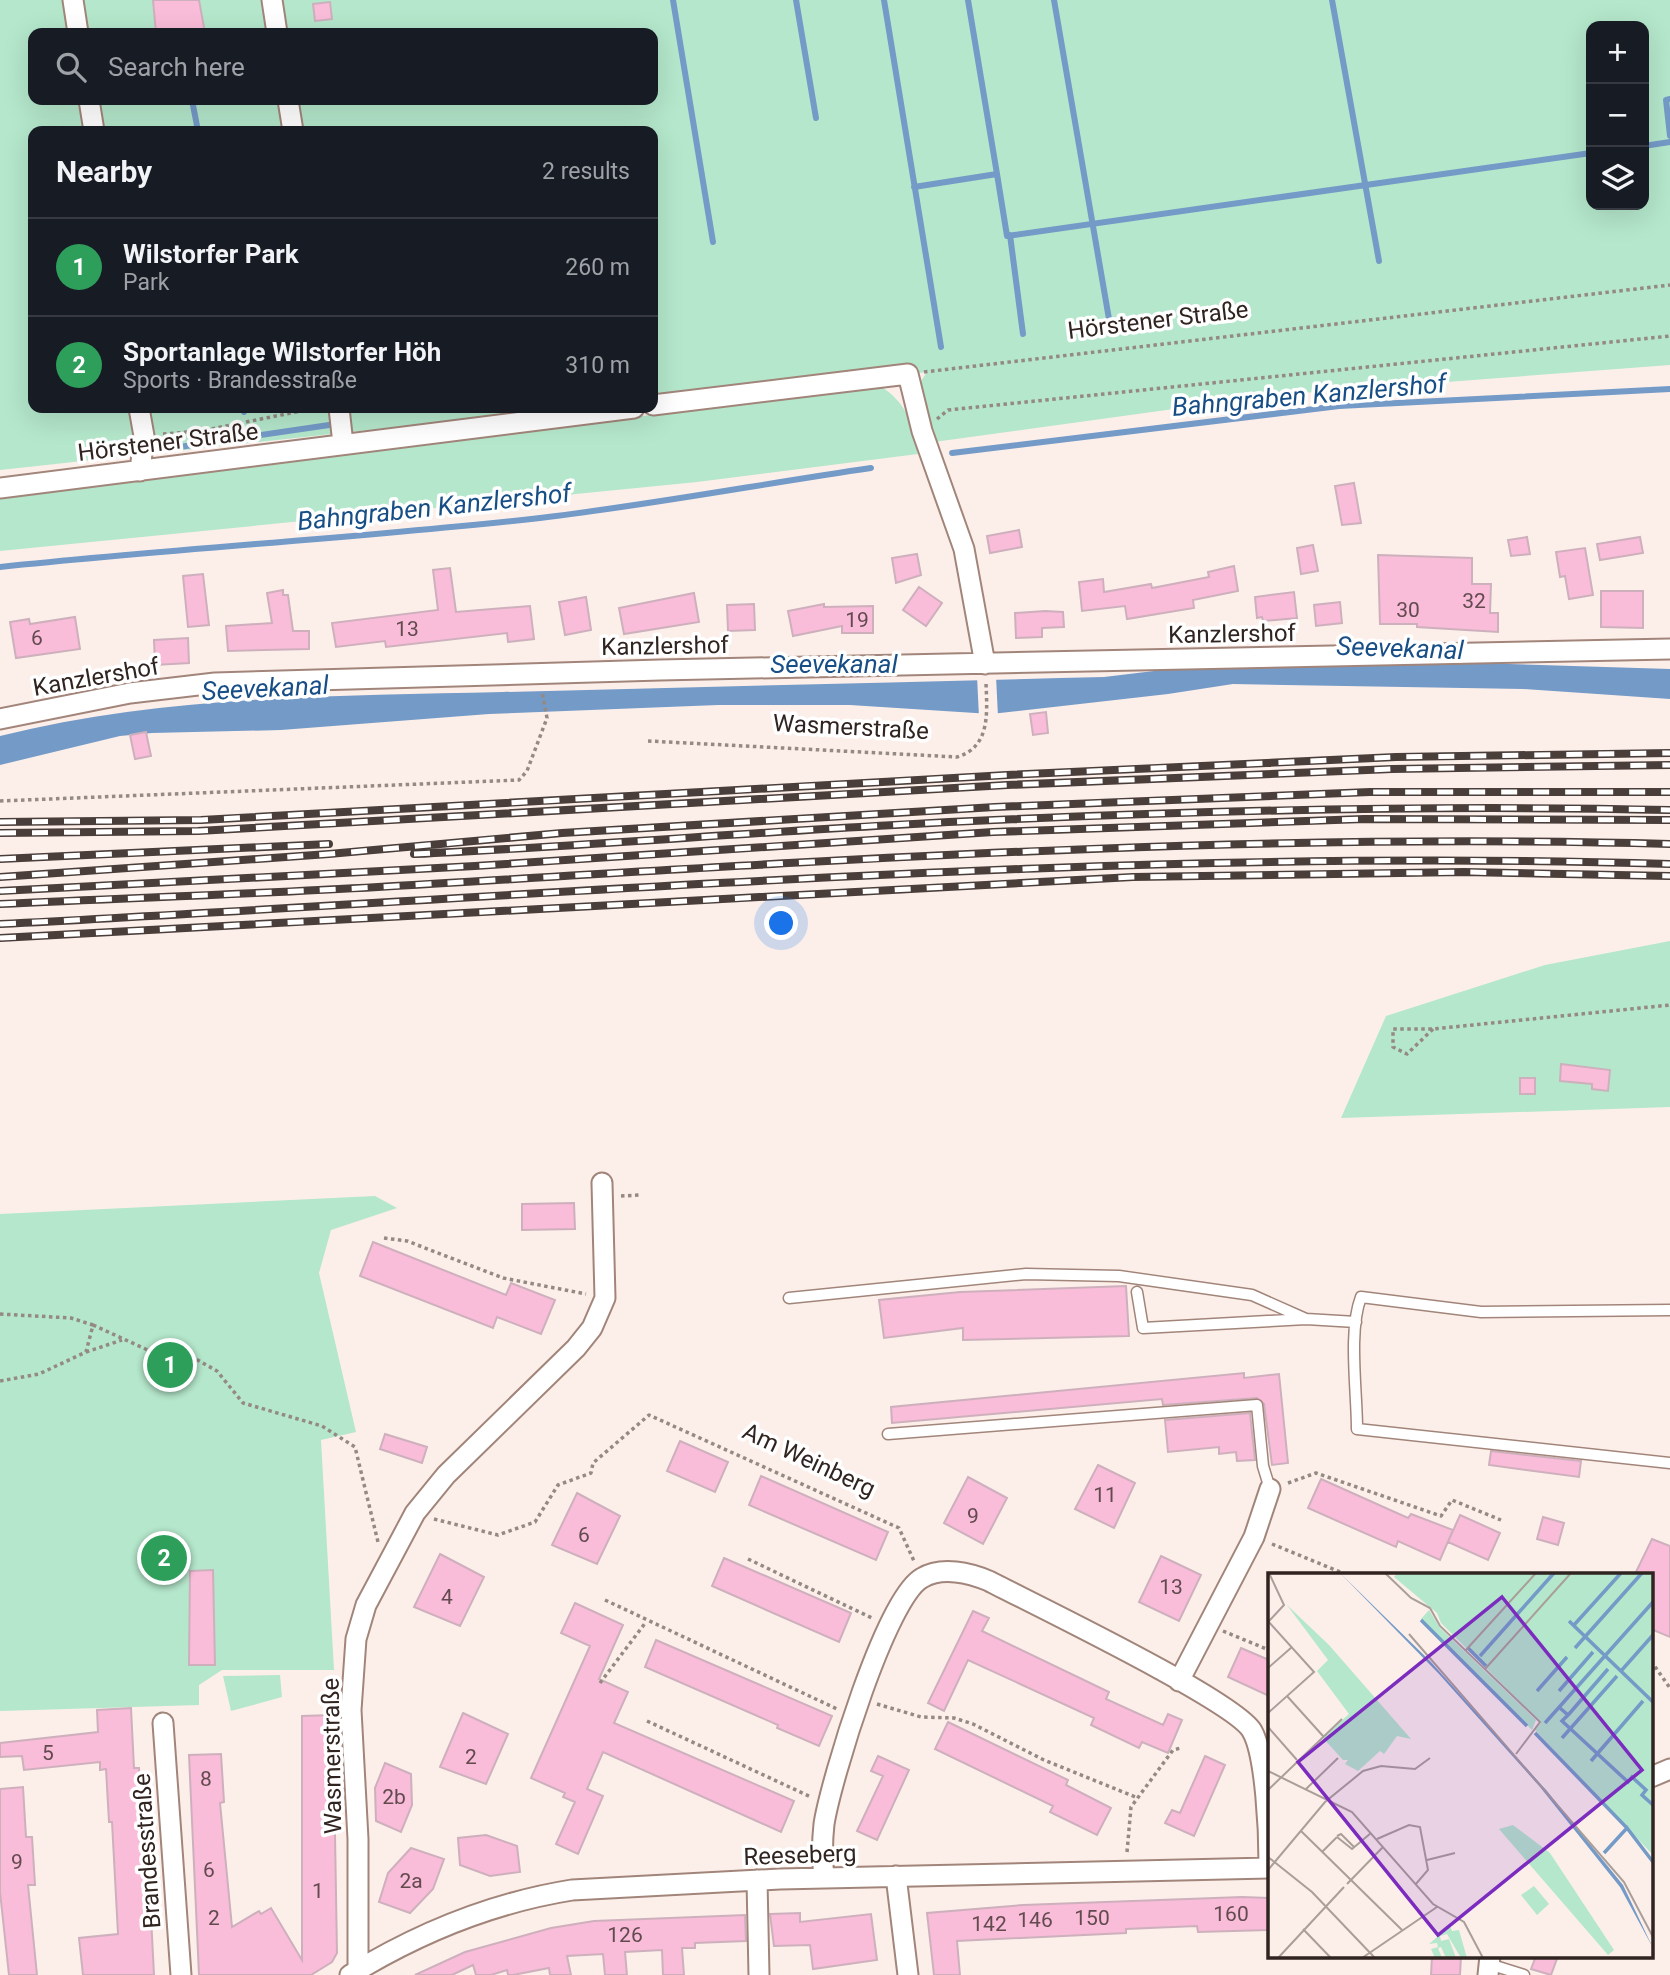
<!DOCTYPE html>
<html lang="en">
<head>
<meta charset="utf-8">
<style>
  :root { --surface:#171b24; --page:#20242c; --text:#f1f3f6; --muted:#9ea1a6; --line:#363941; --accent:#9eb295 }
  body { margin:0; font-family:Roboto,sans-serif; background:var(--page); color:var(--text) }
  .controls { position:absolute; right:21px; top:21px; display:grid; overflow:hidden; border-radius:14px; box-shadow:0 7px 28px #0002 }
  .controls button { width:63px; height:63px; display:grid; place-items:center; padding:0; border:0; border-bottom:2px solid var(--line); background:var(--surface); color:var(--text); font:35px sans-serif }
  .you { position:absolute; left:782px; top:924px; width:24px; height:24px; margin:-18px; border:5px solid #fff; border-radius:50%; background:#1a73e8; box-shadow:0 0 0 10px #1a73e833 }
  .badge { display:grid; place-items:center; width:46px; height:46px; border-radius:50%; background:var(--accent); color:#fff; font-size:23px; font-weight:700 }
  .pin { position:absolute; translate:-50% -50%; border:4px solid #fff; box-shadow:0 2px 7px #0006 }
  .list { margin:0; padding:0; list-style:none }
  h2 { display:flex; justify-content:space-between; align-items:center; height:91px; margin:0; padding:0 28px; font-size:30px }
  h2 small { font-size:23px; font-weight:400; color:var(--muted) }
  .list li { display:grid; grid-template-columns:46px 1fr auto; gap:21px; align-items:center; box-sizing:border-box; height:98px; padding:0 28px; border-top:2px solid var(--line) }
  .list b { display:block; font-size:26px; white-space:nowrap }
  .list p { margin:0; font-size:23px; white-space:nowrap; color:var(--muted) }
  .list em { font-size:23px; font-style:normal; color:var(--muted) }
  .icon { flex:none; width:38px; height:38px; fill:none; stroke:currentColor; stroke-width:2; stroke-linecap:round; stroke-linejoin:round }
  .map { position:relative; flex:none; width:1670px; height:1975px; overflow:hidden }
  .search { position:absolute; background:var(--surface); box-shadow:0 7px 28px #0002; left:28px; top:28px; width:630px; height:77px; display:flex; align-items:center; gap:18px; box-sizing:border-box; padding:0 24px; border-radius:14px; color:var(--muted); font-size:26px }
  .panel { position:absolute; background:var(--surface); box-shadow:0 7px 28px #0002; left:28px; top:126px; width:630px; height:287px; border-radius:14px }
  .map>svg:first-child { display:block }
</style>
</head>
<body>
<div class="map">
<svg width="1670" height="1975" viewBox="0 0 1670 1975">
  <rect width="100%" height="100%" fill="#fcefea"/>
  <path fill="#b4e7cb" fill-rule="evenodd" d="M0 0H1670V365L1275 395 934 442 917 387 927 372 653 400V131H33V408H573L0 470ZM1591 26H1644V205H1591ZM33 33H653V100H33Z
    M880 386C905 401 915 425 918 454L697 482 0 551V497Z
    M1670 941V1107L1341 1118 1386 1016 1545 965Z
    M375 1196 397 1208 331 1230 319 1273 356 1432 321 1440 334 1670H222L199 1685V1705L0 1711V1214Z
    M280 1675 282 1697 231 1711 223 1676Z"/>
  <path fill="#749ac7" d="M1342 659 1670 669V699L1523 689 1233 684 1168 694 991 714 850 705H718L489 714 281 730 152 733 120 736 0 765V736C163 695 336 696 503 692 704 687 904 682 1104 677L1179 668Z"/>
  <path fill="#fcefea" d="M977 676H996L998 717H979Z"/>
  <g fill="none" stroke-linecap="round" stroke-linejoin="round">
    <path stroke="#749ac7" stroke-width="6" d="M673 0 713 242
      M796 0 816 118
      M884 0 941 347
      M968 0 997 174
      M1054 0 1109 319
      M1332 0 1379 261
      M1670 99 1666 100 1670 136
      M192 100 198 131
      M1644 146 1670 142
      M914 187 997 174 1007 236 1591 153
      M1010 235 1023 334
      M243 408 244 412
      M145 447 152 451 336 424
      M952 453 1339 406 1670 389
      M0 567C180 548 360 538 540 518 650 505 761 484 871 468"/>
  </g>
  <path fill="#f9bcd9" stroke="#ceb0bd" stroke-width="2" d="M153 0H199L205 33H156Z
    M330 2 332 19 315 21 313 4Z
    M1354 483 1361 523 1342 525 1335 486Z
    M1019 530 1022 547 990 553 987 536Z
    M1527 537 1530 554 1511 556 1508 540Z
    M1640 537 1643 553 1600 560 1597 544Z
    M1313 545 1318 571 1301 574 1297 548Z
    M1585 548 1593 595 1569 599 1565 576 1560 577 1556 552Z
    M917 554 921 575 896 583 892 558Z
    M1378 555 1472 558V584H1491L1490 613H1498V632L1417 627V624H1380Z
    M1234 566 1238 591 1193 600 1194 608 1127 619 1125 606 1082 611 1079 582 1103 579 1104 592 1151 584 1152 588 1209 577 1208 572Z
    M450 568 456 612 530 606 534 639 508 642 507 633 386 647 385 641 336 647 332 623 438 610 433 570Z
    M203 574 209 625 188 627 183 576Z
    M919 587 942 603 926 626 903 610Z
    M283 590V595H288L293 631H309V649L228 651 226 626 272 623 267 593Z
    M1601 591H1643V628L1601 627Z
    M1294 592 1297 618 1263 621 1262 617 1257 618 1255 597Z
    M694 593 699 622 624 634 619 608Z
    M586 597 591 630 565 635 559 602Z
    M1340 602 1342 623 1316 626 1314 605Z
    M754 604 755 630 728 631 727 605Z
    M824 604V607L873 606V633H842V626L793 636 788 611Z
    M1045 611 1063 612 1064 627 1042 628V637L1016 638 1015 613Z
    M75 617 80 649 16 658 10 622 29 619 30 624Z
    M188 638 189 663 155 665 154 640Z
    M1046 712 1048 733 1033 735 1030 714Z
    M146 732 151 756 135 759 130 735Z
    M1561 1064 1610 1070 1608 1091 1592 1089V1084L1560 1081Z
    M1520 1078H1535V1094H1520Z
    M574 1203 575 1229 522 1230V1204Z
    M373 1242 506 1295 511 1283 555 1300 541 1334 497 1317 493 1328 360 1276Z
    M1126 1286 1129 1336 963 1340V1328L884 1338 879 1300 960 1292Z
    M1244 1373V1378L1279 1374 1288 1463 1272 1465 1264 1404 1257 1398 1163 1405 1162 1399 892 1423 891 1407Z
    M1250 1413 1255 1460 1237 1461 1236 1452 1219 1454V1447L1168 1452 1165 1420Z
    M385 1434 427 1447 422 1463 380 1449Z
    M680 1441 728 1462 715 1492 667 1471Z
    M1491 1451 1581 1461 1579 1477 1489 1465Z
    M1098 1465 1135 1483 1114 1528 1075 1509Z
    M761 1476 888 1532 876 1560 749 1505Z
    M968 1477 1007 1498 983 1544 944 1523Z
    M1321 1479 1408 1518 1411 1514 1453 1530 1440 1560 1398 1541 1396 1547 1308 1508Z
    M577 1493 620 1516 597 1564 552 1545Z
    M1460 1515 1500 1533 1488 1560 1448 1542Z
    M1543 1517 1564 1523 1558 1545 1537 1539Z
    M1652 1539 1670 1546V1637L1651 1629V1574H1635Z
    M440 1554 484 1577 460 1626 414 1607Z
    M1161 1556 1201 1575 1179 1621 1139 1602Z
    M724 1558 851 1613 839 1642 712 1586Z
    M213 1570 215 1665H189L190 1571Z
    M575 1603 623 1625 599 1679 628 1692 614 1723 794 1801 781 1832 603 1752 587 1789 603 1796 578 1854 556 1844 575 1802 563 1797 565 1793 531 1778 590 1646 561 1633Z
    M973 1611 989 1618 982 1631 1109 1692 1106 1699 1163 1725 1168 1714 1182 1720 1168 1753 1142 1742 1139 1748 1091 1725 1094 1718 968 1660 944 1711 928 1703Z
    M656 1640 832 1716 819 1746 777 1728 778 1725 645 1667Z
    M1241 1648 1269 1660V1696L1228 1677Z
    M131 1708 134 1768H139L141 1819H146L154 1975H83L79 1938 118 1934 112 1822H109L106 1769 100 1770V1762L24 1770 22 1756 0 1757V1743L98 1732 97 1710Z
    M463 1713 508 1734 486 1784 440 1767Z
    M333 1715 337 1953 332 1962 311 1975H199L189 1755 221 1754 224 1802 220 1803 232 1927 259 1911 261 1914 271 1908 302 1960V1716Z
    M948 1722 1068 1780 1066 1785 1111 1808 1097 1835 1050 1812 1053 1806 935 1749Z
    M878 1756 909 1770 877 1840 857 1831 883 1776 871 1771Z
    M1205 1756 1225 1765 1194 1836 1165 1823 1172 1810 1180 1813Z
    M385 1763 411 1774 412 1805 401 1832 376 1821 375 1788Z
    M23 1787 26 1837H32L35 1885H28L37 1975H9L0 1892V1789Z
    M486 1835 517 1846 520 1872 490 1876 460 1865 458 1838Z
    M411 1848 444 1859 433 1889 410 1913 379 1902 388 1873Z
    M1242 1897 1269 1898V1930L1198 1932 1197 1926 1126 1929V1933L957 1941 960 1975H934L927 1913 1023 1905Z
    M800 1913V1922L871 1914 877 1960 813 1969 810 1945 774 1946 770 1914Z
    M745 1915 746 1941 695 1943V1948H682L684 1975H663L662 1950 625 1952 627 1975H605L603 1954 567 1956 571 1975H550L549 1968 513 1975H508L507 1970 491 1975H476L473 1965 452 1975H415L465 1952 551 1928 594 1921Z
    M1432 1956H1461L1460 1975H1431Z
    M1536 1956H1558L1551 1975 1531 1969Z"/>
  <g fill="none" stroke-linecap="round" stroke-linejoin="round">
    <defs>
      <path id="service" d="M1137 1292 1143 1328 1306 1319 1356 1322
        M789 1298 1026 1274 1119 1276 1252 1295 1306 1319
        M1670 1310 1481 1312 1361 1297C1348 1331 1357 1391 1357 1429L1670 1463
        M888 1434 1257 1405 1263 1466 1270 1489
        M1489 1964 1524 1975"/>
      <path id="minor" d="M73 0 78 33
        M272 0 277 33
        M89 100 94 131
        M288 100 293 131
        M653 405 908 374 922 431 964 549 985 664
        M139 408 144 436 140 471
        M339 408 343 444
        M0 488 634 408
        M0 719 130 693 215 683 660 670 1670 649
        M1179 1681 1254 1537 1270 1489
        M163 1723 181 1975
        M1651 1777 1670 1769
        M896 1876 908 1975
        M824 1878C822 1860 822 1842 824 1824 831 1780 886 1598 922 1578 942 1566 970 1573 989 1581 1033 1604 1235 1701 1252 1731 1266 1755 1269 1834 1269 1863
        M757 1880 759 1975
        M350 1975C420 1932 491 1903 572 1890L780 1879 1269 1868
        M358 1975V1839L351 1710 356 1639 366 1605 415 1513 446 1475 576 1348 592 1328 605 1298 602 1183
        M1488 1975 1490 1956"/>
    </defs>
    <use href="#service" stroke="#a2857a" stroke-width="13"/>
    <use href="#minor" stroke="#a2857a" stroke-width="23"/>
    <path stroke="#958984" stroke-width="3.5" stroke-dasharray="3.5 3.5" stroke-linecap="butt" d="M924 372 1670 285
      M937 419 948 410 1670 336
      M163 434 201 431 316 408
      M648 741 957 757C991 747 987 712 986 683
      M0 801 519 780 527 771 547 718 542 692
      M1433 1029 1407 1054 1393 1047V1029H1433L1670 1005
      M621 1196 640 1195
      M384 1238 407 1241 503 1278 586 1294
      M0 1314 71 1318 93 1325 86 1352 39 1374 0 1381
      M93 1325 163 1357 189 1355 217 1371 243 1403 322 1426 355 1447 378 1542
      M86 1352 122 1340
      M1288 1483 1316 1473 1441 1516 1452 1500 1501 1520
      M434 1519 498 1535 535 1522 558 1485 591 1473 593 1463 649 1415 899 1528 914 1561
      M1272 1544 1345 1574
      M748 1559 874 1619
      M605 1600 837 1709
      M1223 1631 1269 1650
      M1651 1661 1670 1688
      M600 1683 646 1622
      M877 1704 921 1717 954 1718 973 1724 1044 1760 1138 1798
      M647 1721 811 1797
      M1127 1852 1131 1807 1173 1750 1181 1748"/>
    <use href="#service" stroke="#fff" stroke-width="10"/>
    <use href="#minor" stroke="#fff" stroke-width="19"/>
    <defs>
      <path id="rail" d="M0 822 201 820 1007 775 1396 757 1670 753
        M0 833 198 831 1007 785 1392 769 1670 765
        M414 854C608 845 801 828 994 820 1219 810 1444 805 1670 810
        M0 859 329 844
        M0 877 329 854 562 833 995 807 1370 792H1670
        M0 891 475 866 993 832 1364 819 1670 820
        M0 904C126 898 252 894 378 887 808 862 1238 832 1670 844
        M0 924C556 896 1113 847 1670 864
        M0 938 1133 877 1464 872 1670 876"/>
    </defs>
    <use href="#rail" stroke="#4a3e3a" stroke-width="8"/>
    <use href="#rail" stroke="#fff" stroke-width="5" stroke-dasharray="16" stroke-linecap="butt"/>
  </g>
  <g text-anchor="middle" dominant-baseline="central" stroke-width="7" stroke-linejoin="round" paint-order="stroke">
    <g font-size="21" fill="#624a4e">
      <text x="1474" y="601">32</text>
      <text x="1408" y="610">30</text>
      <text x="857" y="620">19</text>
      <text x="407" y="629">13</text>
      <text x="37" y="638">6</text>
      <text x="1105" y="1495">11</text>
      <text x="973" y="1516">9</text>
      <text x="584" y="1535">6</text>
      <text x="1171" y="1587">13</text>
      <text x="447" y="1597">4</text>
      <text x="48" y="1753">5</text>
      <text x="471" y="1757">2</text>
      <text x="206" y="1779">8</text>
      <text x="394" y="1797">2b</text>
      <text x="17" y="1862">9</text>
      <text x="209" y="1870">6</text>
      <text x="411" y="1881">2a</text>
      <text x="318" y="1891">1</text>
      <text x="1231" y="1914">160</text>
      <text x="214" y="1918">2</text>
      <text x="1092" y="1918">150</text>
      <text x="1035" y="1920">146</text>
      <text x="989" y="1924">142</text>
      <text x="625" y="1935">126</text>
    </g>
    <g font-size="24" fill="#302420" stroke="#fff">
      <text transform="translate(1158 320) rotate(-7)">Hörstener Straße</text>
      <text transform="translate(168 442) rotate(-7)">Hörstener Straße</text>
      <text transform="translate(1232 634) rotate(-1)">Kanzlershof</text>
      <text transform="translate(665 646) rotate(-1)">Kanzlershof</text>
      <text transform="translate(96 677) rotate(-10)">Kanzlershof</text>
      <text transform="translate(851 727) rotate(3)">Wasmerstraße</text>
      <text transform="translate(809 1460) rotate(25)">Am Weinberg</text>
      <text transform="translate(332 1756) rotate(-91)">Wasmerstraße</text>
      <text transform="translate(147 1851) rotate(-94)">Brandesstraße</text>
      <text transform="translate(800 1855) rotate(-2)">Reeseberg</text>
    </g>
    <g font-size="26" font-style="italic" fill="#174e85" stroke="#fff">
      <text transform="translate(1309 395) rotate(-5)">Bahngraben Kanzlershof</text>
      <text transform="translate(434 507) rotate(-6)">Bahngraben Kanzlershof</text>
      <text transform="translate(1400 648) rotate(2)">Seevekanal</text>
      <text x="834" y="664">Seevekanal</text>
      <text transform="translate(265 688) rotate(-3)">Seevekanal</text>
    </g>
  </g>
  <g transform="translate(1268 1573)">
    <rect width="385" height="385" fill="#fcefea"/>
    <path d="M129 0H385V282L267 157 273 150 173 50 169 40 126 4ZM19 32 61 72 143 166 129 163 116 181 112 178 90 198 77 191 80 187H75L55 165 81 141 49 98 60 87ZM161 37 172 55 268 147 264 157 153 46ZM245 252 282 280 346 377 340 382 231 256ZM266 313 281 331 269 342 253 322ZM182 353 184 358 191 357 199 385H193L179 361 172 363 173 368 181 366 188 385H178L173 374 170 375 174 385H167L163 376 170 374 169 370 161 371Z" fill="#b4e7cb"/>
    <path d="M72 0 162 88 279 218 355 312 385 375 352 314 272 214 171 101Z" fill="#749ac7"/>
    <path fill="none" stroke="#749ac7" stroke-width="3.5" d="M153 47 259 153M301 48 385 129M306 52 353 0M200 75 218 93M307 75 374 0M212 83 286 0M353 98 385 62M269 118 299 84M291 118 325 79M292 135 300 142 294 148 360 209 364 204 378 217 374 222 385 232M301 141 340 96M277 150 385 29M267 160 359 255M294 165 349 103M323 188 375 128M336 280 359 255 385 289"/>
    <path fill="none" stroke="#aa9e99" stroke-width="2" d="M117 0 143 25 162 35 172 53 272 149 248 181M0 48 46 99 0 140M1 48 16 32 1 0M141 61 356 309 385 364M197 78 268 0M0 95 24 74M217 96 303 0M19 123 55 163M0 154 29 187M0 198 84 239 165 331 196 349 215 385M0 217 74 146M37 217 70 185M33 258 134 357M69 263 73 261 86 274M69 264 84 276 103 260M109 266 141 252 152 254 160 297 147 312M54 279 69 264M0 284 44 319 107 385M159 287 187 280M0 297 57 229 95 198 113 193 147 196 162 185M79 311 115 274M35 356 63 385M10 385 76 314M94 385 169 334"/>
    <path fill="#7b2cbf" fill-opacity="0.15" stroke="#7b2cbf" stroke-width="3.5" d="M234 24 374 197 170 362 30 189Z"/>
    <rect width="385" height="385" fill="none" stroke="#302420" stroke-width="3.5"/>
  </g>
</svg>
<div class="controls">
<button>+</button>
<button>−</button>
<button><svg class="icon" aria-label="layers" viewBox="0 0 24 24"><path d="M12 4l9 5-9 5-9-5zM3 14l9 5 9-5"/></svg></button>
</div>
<div class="you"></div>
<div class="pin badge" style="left:170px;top:1365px;background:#2e9e5b">1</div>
<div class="pin badge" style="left:164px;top:1558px;background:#2e9e5b">2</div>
<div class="search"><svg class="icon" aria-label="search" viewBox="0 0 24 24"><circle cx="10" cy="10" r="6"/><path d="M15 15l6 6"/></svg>Search here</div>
<section class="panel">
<h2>Nearby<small>2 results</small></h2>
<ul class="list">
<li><span class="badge" style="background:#2e9e5b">1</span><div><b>Wilstorfer Park</b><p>Park</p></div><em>260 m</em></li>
<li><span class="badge" style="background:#2e9e5b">2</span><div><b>Sportanlage Wilstorfer Höh</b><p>Sports · Brandesstraße</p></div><em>310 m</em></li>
</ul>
</section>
</div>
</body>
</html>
